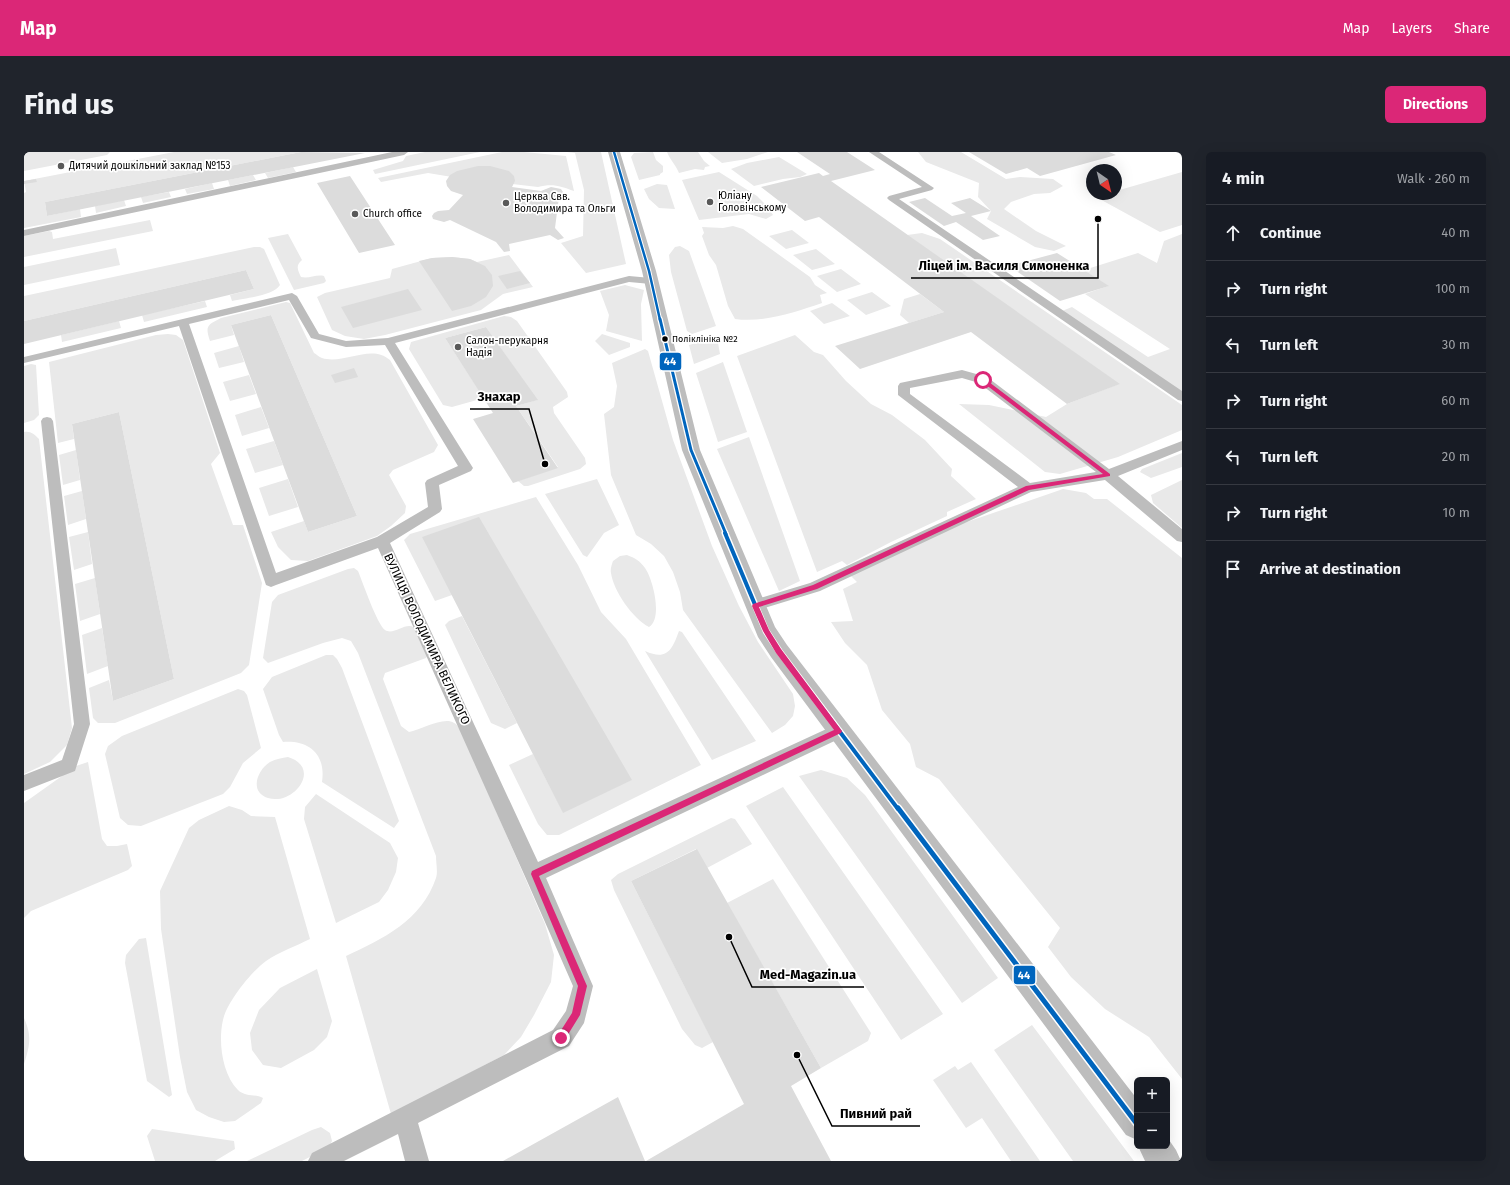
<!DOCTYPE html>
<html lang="en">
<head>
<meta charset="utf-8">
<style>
  :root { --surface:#171b24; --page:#20242c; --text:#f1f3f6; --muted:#9ea1a6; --line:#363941; --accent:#db2777 }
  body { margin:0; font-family:"Fira Sans",sans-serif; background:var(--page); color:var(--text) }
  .controls { position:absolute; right:12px; bottom:12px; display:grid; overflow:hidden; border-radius:6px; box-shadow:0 4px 16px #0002 }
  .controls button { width:36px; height:36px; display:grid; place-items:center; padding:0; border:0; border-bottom:1px solid var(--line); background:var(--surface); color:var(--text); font:20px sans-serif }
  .compass { position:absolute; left:1062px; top:12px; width:36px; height:36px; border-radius:50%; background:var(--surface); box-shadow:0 4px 16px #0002; rotate:145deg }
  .stop { position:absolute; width:12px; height:12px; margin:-9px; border:3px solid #db2777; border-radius:50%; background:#fff }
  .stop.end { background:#db2777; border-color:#fff; box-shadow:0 1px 4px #0008 }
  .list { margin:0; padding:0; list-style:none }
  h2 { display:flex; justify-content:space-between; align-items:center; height:52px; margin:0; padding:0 16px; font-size:17px }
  h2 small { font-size:13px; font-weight:400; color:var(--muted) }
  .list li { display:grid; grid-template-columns:26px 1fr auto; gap:12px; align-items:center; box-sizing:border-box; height:56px; padding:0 16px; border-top:1px solid var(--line) }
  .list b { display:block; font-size:15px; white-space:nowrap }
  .list em { font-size:13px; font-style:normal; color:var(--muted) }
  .icon { flex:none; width:22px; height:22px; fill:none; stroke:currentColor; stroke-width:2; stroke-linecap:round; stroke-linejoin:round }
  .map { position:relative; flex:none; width:1158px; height:1009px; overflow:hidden; border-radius:6px }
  header { display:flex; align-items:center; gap:24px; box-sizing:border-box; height:56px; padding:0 20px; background:var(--accent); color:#fff }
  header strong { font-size:19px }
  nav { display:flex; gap:22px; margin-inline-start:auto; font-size:14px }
  .intro { display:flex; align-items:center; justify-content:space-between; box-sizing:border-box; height:96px; padding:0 24px }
  h1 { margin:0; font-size:28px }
  .button { padding:10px 18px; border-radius:6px; background:var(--accent); color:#fff; font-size:14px; font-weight:700 }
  main { display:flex; gap:24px; padding:0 24px }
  aside { flex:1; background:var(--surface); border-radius:6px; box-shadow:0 4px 16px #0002 }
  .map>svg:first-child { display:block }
</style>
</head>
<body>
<header>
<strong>Map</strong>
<nav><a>Map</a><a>Layers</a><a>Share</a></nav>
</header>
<div class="intro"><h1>Find us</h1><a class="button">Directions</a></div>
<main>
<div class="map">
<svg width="1158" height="1009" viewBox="0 0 1158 1009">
  <rect width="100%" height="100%" fill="#fff"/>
  <path fill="#e9e9e9" d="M0 0H86L83 3 0 19Z
    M150 0H277L21 50 23 64 56 57 57 65 0 76V41L2 40 0 29Z
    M401 0H456L351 22 349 18 379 9 382 4Z
    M478 0H500L542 4 550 39C537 34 528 31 514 35L428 25 404 21 357 30 354 26Z
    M543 0H577L602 112 562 121 537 91 559 84 560 38 551 1Z
    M629 0 632 8 639 14V20L636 22V23L615 28 607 5 610 1Z
    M643 0H674L680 9 686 14 681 15 680 18 671 17 655 21C652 13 646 8 643 0Z
    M684 0H744L723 7 698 11Z
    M894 0H937L982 27 996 25 1029 27 1039 34 1026 41 1010 42 987 50 980 57 1012 79 1042 94 1030 99 1011 95 963 67 967 59 954 45 955 31 902 10Z
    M755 5 783 22 776 25 759 27 730 34 707 17 723 11Z
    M269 15 272 20 244 26 241 21Z
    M695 20 733 44 744 55 749 63 742 67 725 62 675 68 658 28Z
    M1158 20V73L1136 80 1072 45 1082 42H1092V39Z
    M229 23 232 28 206 34 204 28Z
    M188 31 190 37 163 42 161 37Z
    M633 32 643 33 651 57 635 56 625 47 620 37Z
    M145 40 147 45 119 51 117 45Z
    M100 48 102 54 72 61 71 54Z
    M126 68 129 79 0 105V84L25 79 28 80 29 87Z
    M709 74 719 77 786 125 791 133 803 141 796 143 798 151C771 160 740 171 711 167L704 154 692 113 685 103 678 84 680 81 678 75 699 76Z
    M768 78 785 91 762 97 745 84Z
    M898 81 916 87 1158 253V278L1094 305 1036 322 1021 320 935 252 965 253 1022 265 1043 252 1095 232 883 83Z
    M264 82 278 108C271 114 274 118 277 125 285 127 292 122 300 124L302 129 300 131 270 138 244 86Z
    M1158 82V240L1038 159 1048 155 1124 205 1146 197 1061 142 1084 134 1060 118 1114 101 1133 111 1140 89Z
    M656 94 665 99 692 174 668 182 663 179 647 120 645 103 651 95Z
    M230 95H236L240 97 256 133C249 144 221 146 208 149L206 143 230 137 222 118 0 169V144Z
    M92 96 96 113 0 133V115Z
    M792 97 811 112 788 118 769 103Z
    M485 103 509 135 479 142 457 158 361 183 340 187 321 184 308 178 293 145 301 141 366 126 368 117 408 106 428 105 446 107 453 110Z
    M817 117 837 132 813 140 793 124Z
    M601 133 620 138 617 152 618 189 582 179 585 163 576 139Z
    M848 140 867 154 842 163 823 148Z
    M896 142 920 160 885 171 876 163 880 147Z
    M181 149 183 155 120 170 118 163Z
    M262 150 266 151 290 201C292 202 295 205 298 206 320 213 347 191 366 208L414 293 410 300 369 318 365 323 382 354 381 361 367 374 353 384 284 409 267 408 254 395 247 380 280 369 284 380 333 364 247 163 207 173 210 183 186 189C181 174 183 173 197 166Z
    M808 151 826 164 800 172 786 159Z
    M480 164 487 165 493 169 543 240 544 245 529 255 530 261 561 306 562 312 556 317 504 334H500L494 329 534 315 492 254 513 248 462 175 421 186 460 246 428 255 419 253 385 197 387 190Z
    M95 169 97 176 38 190 37 183Z
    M144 182 152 183 159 188 196 301 187 312 209 373H219L238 431 225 513 217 521 91 571H74L69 566 65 536 85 528 89 549 150 527 95 260 48 272 50 287 34 291 25 210 132 183Z
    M578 182 606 191V195L585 203 571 189Z
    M771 183 790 200 799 203 822 229 847 252 868 263 901 288 928 317 927 324 952 347 923 360V364L867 390 823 413 818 409 793 420 713 204Z
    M693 185 696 202 670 212 665 193Z
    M215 194 220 210 195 216 190 201Z
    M621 197 624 199 649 288 688 394 715 454 734 490 769 542 771 554 769 564 761 573 748 581 659 458 656 440 649 420 640 404 627 392 612 383 587 323 580 262 590 255 593 234 588 211Z
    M699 210 723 280 694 290 672 221Z
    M7 212 12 213 15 263 10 268 0 271V214Z
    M225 223 232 242 206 249 199 230Z
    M237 255 245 276 218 284 211 263Z
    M0 280C7 279 10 282 15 287L48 576 43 593 26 610 0 622Z
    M725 285 776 429 755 439 693 297Z
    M250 289 259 313 231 321 222 297Z
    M52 298 56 328 39 333 35 303Z
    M1158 301V315L1127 326 1116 320 1118 317Z
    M264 327 274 355 245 364 235 336Z
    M573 327 595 373 580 381 563 405 559 403 521 342Z
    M1158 328V376L1129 351 1127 343Z
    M1039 337 1062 341 1070 347H1083L1158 406V927L1125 885 1081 857 1047 825 1024 795 1036 776 915 627 892 615 886 592 858 558 843 513 821 491 807 470 829 469 819 437 833 430 824 421 937 372Z
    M58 339 62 367 44 373 40 344Z
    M512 345 554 413 577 460 602 487 677 613 535 683H523L514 672 485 613 509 602 539 660 607 628 428 443 411 449 380 388 386 382Z
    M64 380 68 412 50 418 45 385Z
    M603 403C611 406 616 409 621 416 629 427 639 467 625 475 609 467 589 438 587 421 586 417 588 412 589 409L596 404Z
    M330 416 334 419C339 431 353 472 361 478 370 484 382 469 391 476 396 480 402 495 405 501L402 506 361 521 359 527 377 574 385 580C397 578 420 564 430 571 433 572 435 576 437 578L521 772 530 803 527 830 510 863 497 885 480 903 367 962 322 804C359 787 398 768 412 726 414 720 412 711 412 704L334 501 327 489 318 486 299 491 244 511 239 506 248 450 254 443 324 417Z
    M71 426 76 462 56 469 51 432Z
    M438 464 493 571 481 577 467 571 421 473 425 469Z
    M78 476 84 514 63 522 58 483Z
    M655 479 658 480 732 589 688 608 621 499C643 509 648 498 655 479Z
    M302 503H309L313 507 318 516 375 669 370 676 298 630C302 603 286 588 259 590L255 583 239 537 248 525Z
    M214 537 220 539 223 543 237 596 219 611 206 635 199 642 117 674 104 673 96 666 81 602 84 594 98 584Z
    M264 605C299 616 269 654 244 646 225 640 233 618 246 610 252 607 258 606 264 605Z
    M64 610 78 687 83 694H93L103 692 108 714 104 718 7 759 0 766V651L52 614Z
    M797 618 823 626 841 643 974 826 938 851 775 624Z
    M759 635 919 862 877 888 722 654Z
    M292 642 366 691 374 706 372 720 364 738 355 750 312 771 280 667 281 655Z
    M205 654 218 658 227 664 251 665 286 787C272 794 255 800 242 809 227 820 203 850 199 868 194 889 198 922 214 938 221 945 232 942 239 946L237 951 211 969 200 970 185 965 172 958 163 940 156 905 137 777 136 739 165 676 175 668Z
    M707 666 711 667 728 692 683 716 672 697 607 729 689 890 678 896 671 893 658 877 590 738 587 728 594 722Z
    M749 727 847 881 844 889 797 916 703 751Z
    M122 786 148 943 145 945 123 929 101 811 102 803 115 787Z
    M293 817 308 869 303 885 290 898 257 916 239 913 228 898 226 881 235 858 256 836Z
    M0 866C8 884 6 893 0 912Z
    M1008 873 1110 1009H1049L970 898Z
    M947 910 1016 1009H987L958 966 942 976 909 928 931 914 934 918Z
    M297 975 306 981 308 989 305 995 278 1009H223L288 978Z
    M128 977 210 989 211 997 191 1009H131L123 984Z"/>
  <path fill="#dcdcdc" d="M277 0 341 1 23 64 21 50Z
    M773 0H823L851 18 807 29 1096 232 1043 252 947 180 836 217 811 194 920 160 795 65 781 69 737 35 795 21 799 24 806 22Z
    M945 0H1085L1092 3 1016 24 1003 16 982 22Z
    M454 14H466L485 19 490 24 491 29 488 35 517 39 527 35 537 37 539 40 538 43 535 45 531 76 540 86 534 88 526 83 485 92 486 99 480 100 472 90 426 68 420 70 409 67 408 64 410 61 414 59 425 58 439 43 427 39 423 34 422 29 426 23 433 19Z
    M326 24 371 93 335 101 293 31Z
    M12 27 13 30 0 32V29Z
    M901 46 928 64 942 61 927 51 946 46 967 59 947 64 976 84 959 88 932 70 920 74 885 50Z
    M1033 101 1060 118 1085 134 1036 149 985 114Z
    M428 105 446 107 461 114 468 123 469 134 462 145 447 154 428 159 395 109 408 106Z
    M222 118 230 137 0 192V169Z
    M496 119 506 131 483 137 474 124Z
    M384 137 398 158 329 176 317 155Z
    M247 163 333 364 284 380 207 173Z
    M462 175 514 248 492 254 534 316 489 331 449 267 469 261 421 186Z
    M330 216 334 225 311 231 307 223Z
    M95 260 150 527 89 549 48 272Z
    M455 365 608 628 539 661 398 385Z
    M673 697 797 916 767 934 807 1009H622L720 952 607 729Z
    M594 945 621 1009H479Z"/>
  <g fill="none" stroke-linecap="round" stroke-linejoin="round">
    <path fill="#bdbdbd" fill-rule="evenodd" d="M368 0H384L380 3 0 84V78Z
      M845 0H855L910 36 908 38 875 47 1158 239V249L1154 248 865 48 863 46 865 44 898 35Z
      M605 124 627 126 632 129 627 132 605 130 371 191 449 316 447 319 415 333 418 357 416 360 366 391 514 710 809 574 815 572 821 574 824 579 821 584 522 726 569 834 560 871 545 894 394 971 405 1009H381L374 982 320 1009H284L288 1001 529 878 542 859 549 834 503 729 354 396 252 433 247 435 242 433 155 174 0 211V205L268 141 273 144 295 182 322 189 364 186ZM265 148 287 186 322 195 361 193 434 314 403 328 401 331 404 355 353 385 252 421 165 172Z
      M938 218 963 225 1085 317 1158 289V298L1094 324 1158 377V390L1153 389 1081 328 1007 340 796 439 731 459 726 457 723 453 726 449 786 431 994 335 874 243V234L876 231ZM938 226 955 231 1072 320 1006 331 886 242V236Z
      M23 265 27 266 29 269 66 572 51 619 0 639V623L38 608 50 572 17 269 19 266Z"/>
    <path fill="#bdbdbd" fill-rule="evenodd" d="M584 0H596L632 119 676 298 751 475 763 493 1113 947V988L1102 983 747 505 734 485 658 298 618 119Z
      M1143 985 1152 998 1157 1009H1121L1114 994H1143Z"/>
    <defs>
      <path id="bus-1-far3" d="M590 0 625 119 636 168"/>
      <path id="bus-1-far2" d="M636 167 667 298 702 382"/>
      <path id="bus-1-far1" d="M701 381 742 479 755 499 874 657"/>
      <path id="bus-1" d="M874 656 1113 972"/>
    </defs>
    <use href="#bus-1-far3" stroke="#fff" stroke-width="4.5"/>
    <use href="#bus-1-far2" stroke="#fff" stroke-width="5.5"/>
    <use href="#bus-1-far1" stroke="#fff" stroke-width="7"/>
    <use href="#bus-1" stroke="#fff" stroke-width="8"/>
    <use href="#bus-1-far3" stroke="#0065bd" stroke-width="2.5"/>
    <use href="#bus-1-far2" stroke="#0065bd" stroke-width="3"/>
    <use href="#bus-1-far1" stroke="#0065bd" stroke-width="4"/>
    <use href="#bus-1" stroke="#0065bd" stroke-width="5"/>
  </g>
  <path fill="#db2777" d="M957 227H961L1086 322V324L1005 338 793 437 735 455 745 478 757 497 818 579 817 581 515 724 563 834 556 863 540 889 537 890 534 889 533 886 534 883 548 861 554 834 507 722 508 719 810 578 752 501 739 479 728 454 729 452 789 433 1002 334 1079 322 957 229Z"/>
  <g fill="#595959" stroke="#fff" stroke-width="1.5">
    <circle cx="37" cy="14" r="4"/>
    <circle cx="686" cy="50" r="4"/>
    <circle cx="482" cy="51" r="4"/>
    <circle cx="331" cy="62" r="4"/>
    <circle cx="434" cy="195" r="4"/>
  </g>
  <circle fill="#000" stroke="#fff" stroke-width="1.5" cx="641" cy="187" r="3.5"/>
  <g text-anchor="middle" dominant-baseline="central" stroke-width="3.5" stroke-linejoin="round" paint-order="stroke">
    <g font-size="9" fill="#000" stroke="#fff" text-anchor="start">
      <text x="648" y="187">Поліклініка №2</text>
    </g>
    <g font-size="10" fill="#000" stroke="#fff" text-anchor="start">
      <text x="45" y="14">Дитячий дошкільний заклад №153</text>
      <text x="694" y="44">Юліану<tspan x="694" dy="12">Головінському</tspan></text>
      <text x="490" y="45">Церква Свв.<tspan x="490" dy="12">Володимира та Ольги</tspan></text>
      <text x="339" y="62">Church office</text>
      <text x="442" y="189">Салон-перукарня<tspan x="442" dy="12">Надія</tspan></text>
    </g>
    <g font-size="12" fill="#000" stroke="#fff">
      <text transform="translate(403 487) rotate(65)">ВУЛИЦЯ ВОЛОДИМИРА ВЕЛИКОГО</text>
    </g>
  </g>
  <path fill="none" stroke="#000" stroke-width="1.5" d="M1074 67L1074 126H887M521 312L505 257H446M705 785L728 835H840M773 903L808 974H896"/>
  <g fill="#000" stroke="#fff" stroke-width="1.5">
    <circle cx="1074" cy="67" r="4"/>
    <circle cx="521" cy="312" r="4"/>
    <circle cx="705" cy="785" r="4"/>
    <circle cx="773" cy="903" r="4"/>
  </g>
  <g font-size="13" text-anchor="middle" font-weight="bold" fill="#000" stroke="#fff" stroke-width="3.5" stroke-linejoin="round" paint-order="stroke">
    <text x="980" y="118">Ліцей ім. Василя Симоненка</text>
    <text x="475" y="249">Знахар</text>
    <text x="784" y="827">Med-Magazin.ua</text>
    <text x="852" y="966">Пивний рай</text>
  </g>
  <g stroke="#fff" stroke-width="1.5">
    <rect x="635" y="200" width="23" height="19" rx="4" fill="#0065bd"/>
    <rect x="989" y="813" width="23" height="20" rx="4" fill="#0065bd"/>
  </g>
  <g font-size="11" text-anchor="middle" font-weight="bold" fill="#fff">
    <text x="646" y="213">44</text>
    <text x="1000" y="827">44</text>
  </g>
</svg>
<div class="controls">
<button>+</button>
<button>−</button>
</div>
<svg class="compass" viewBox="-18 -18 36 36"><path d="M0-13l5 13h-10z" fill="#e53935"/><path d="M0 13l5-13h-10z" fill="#9ea1a6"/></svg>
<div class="stop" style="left:959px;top:228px"></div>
<div class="stop end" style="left:537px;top:886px"></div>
</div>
<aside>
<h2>4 min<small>Walk · 260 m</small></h2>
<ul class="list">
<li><svg class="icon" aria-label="ahead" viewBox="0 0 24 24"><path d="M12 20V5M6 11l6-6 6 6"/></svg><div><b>Continue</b></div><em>40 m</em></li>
<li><svg class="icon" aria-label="right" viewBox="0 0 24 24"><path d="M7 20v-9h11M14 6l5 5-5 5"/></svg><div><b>Turn right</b></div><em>100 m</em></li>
<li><svg class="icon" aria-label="left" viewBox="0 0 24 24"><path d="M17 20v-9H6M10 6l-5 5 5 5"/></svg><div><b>Turn left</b></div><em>30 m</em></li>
<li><svg class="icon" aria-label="right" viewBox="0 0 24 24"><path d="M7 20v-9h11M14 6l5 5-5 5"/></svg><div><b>Turn right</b></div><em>60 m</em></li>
<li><svg class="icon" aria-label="left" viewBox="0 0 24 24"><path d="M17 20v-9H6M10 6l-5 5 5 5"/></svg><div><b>Turn left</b></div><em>20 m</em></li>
<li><svg class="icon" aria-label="right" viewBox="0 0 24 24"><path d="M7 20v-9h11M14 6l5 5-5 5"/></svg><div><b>Turn right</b></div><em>10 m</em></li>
<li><svg class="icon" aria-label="arrive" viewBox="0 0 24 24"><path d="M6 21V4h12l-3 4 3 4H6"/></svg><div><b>Arrive at destination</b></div></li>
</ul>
</aside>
</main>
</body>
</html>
